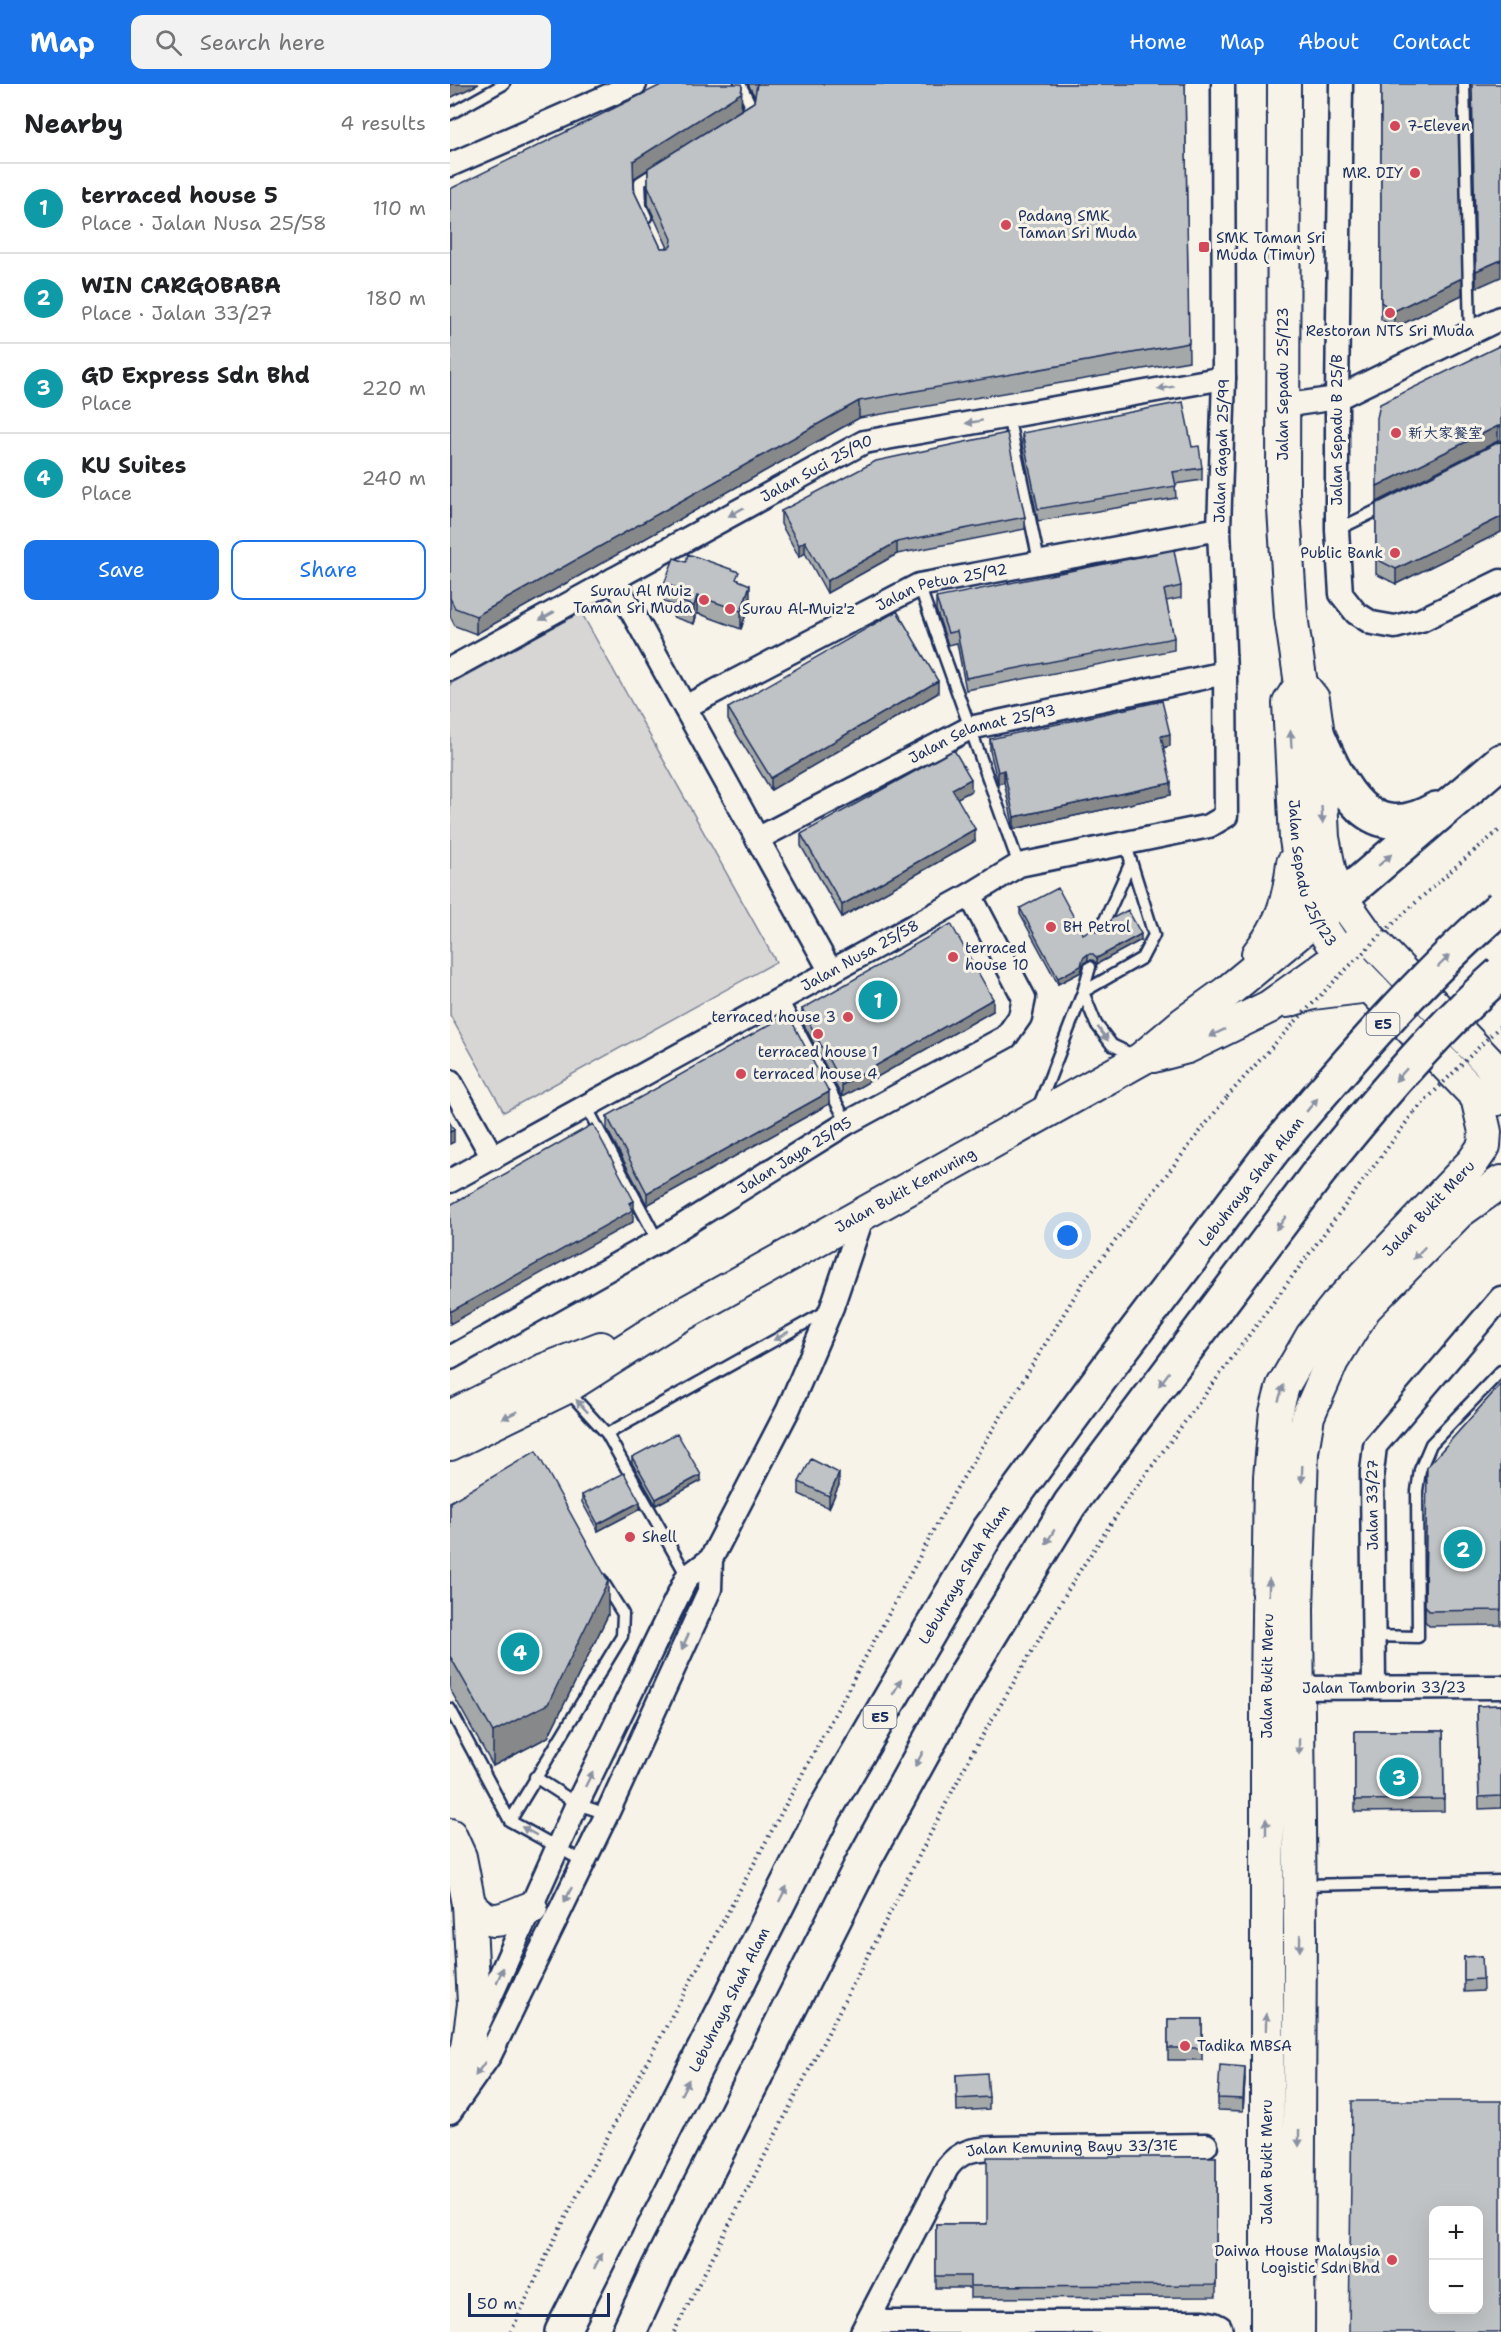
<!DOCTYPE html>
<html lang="en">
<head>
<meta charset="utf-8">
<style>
  :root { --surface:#fff; --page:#f2f2f2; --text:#202124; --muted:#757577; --line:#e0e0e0; --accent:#1a73e8 }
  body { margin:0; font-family:"Shantell Sans","LXGW WenKai TC",sans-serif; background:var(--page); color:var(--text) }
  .controls { position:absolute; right:18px; bottom:18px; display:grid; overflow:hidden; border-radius:12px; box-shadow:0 6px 24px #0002 }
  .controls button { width:54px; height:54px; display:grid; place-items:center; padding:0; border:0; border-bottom:2px solid var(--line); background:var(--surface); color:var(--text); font:30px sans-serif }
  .scale { position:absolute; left:18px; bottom:15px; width:142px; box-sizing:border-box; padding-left:6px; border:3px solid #1b2f5e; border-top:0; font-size:16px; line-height:21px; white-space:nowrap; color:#1b2f5e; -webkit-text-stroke:4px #f7f3e8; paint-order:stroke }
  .you { position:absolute; left:618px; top:1152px; width:21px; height:21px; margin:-15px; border:4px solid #fff; border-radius:50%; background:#1a73e8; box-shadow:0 0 0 9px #1a73e833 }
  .badge { display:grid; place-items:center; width:39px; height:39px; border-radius:50%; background:var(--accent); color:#fff; font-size:20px; font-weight:700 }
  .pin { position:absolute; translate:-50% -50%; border:3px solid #fff; box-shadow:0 2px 6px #0006 }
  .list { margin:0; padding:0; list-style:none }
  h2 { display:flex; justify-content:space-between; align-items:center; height:78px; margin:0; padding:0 24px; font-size:26px }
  h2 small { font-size:20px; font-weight:400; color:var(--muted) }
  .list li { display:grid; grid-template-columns:39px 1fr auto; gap:18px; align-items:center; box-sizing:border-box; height:90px; padding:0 24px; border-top:2px solid var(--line) }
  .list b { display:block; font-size:22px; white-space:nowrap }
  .list p { margin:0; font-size:20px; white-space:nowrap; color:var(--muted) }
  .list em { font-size:20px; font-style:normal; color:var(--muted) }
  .actions { display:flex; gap:12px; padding:18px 24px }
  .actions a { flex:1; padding:14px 0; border:2px solid var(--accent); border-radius:12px; text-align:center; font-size:21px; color:var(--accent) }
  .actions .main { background:var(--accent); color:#fff }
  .icon { flex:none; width:33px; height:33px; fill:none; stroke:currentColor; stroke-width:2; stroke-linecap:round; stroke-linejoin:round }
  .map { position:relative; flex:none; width:1051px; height:2248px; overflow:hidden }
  header { display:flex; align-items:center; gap:36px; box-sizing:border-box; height:84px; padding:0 30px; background:var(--accent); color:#fff }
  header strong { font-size:28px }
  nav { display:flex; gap:33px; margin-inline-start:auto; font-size:21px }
  .search { width:420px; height:54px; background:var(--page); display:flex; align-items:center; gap:15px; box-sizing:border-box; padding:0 21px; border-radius:12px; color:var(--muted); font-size:22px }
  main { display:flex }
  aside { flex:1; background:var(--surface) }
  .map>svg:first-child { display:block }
</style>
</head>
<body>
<header>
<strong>Map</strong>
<div class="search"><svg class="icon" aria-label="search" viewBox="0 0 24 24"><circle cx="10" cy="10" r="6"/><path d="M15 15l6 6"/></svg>Search here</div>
<nav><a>Home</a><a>Map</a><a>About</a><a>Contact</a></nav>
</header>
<main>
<aside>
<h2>Nearby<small>4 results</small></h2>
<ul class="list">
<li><span class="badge" style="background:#0f9aa8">1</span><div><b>terraced house 5</b><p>Place · Jalan Nusa 25/58</p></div><em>110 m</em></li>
<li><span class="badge" style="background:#0f9aa8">2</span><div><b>WIN CARGOBABA</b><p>Place · Jalan 33/27</p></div><em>180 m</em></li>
<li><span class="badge" style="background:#0f9aa8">3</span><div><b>GD Express Sdn Bhd</b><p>Place</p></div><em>220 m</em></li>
<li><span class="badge" style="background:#0f9aa8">4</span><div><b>KU Suites</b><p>Place</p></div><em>240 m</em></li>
</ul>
<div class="actions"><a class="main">Save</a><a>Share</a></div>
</aside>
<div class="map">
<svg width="1051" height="2248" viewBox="0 0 1051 2248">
  <rect width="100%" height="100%" fill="#f7f3e8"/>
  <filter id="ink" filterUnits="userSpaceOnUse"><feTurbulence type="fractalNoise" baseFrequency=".0167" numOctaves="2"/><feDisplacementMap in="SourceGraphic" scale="12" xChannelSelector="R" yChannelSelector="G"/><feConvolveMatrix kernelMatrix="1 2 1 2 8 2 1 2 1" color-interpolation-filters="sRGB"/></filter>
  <g filter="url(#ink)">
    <path fill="#d7d6d4" stroke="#798299" stroke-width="1.5" d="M131 528 326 878 54 1028 0 931V600Z"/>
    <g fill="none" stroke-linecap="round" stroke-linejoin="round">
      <defs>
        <path id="lane" d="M290 0 300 20 296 32
          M1014 0 1020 249
          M0 30 54 0
          M196 133 191 122 190 98 209 86
          M558 332 589 477
          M887 446 938 421
          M469 501 569 781
          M650 847 681 778
          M633 908 692 874 704 851 675 758
          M633 908 646 940 662 961 685 972
          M332 915 397 1039
          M136 1022 208 1157
          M588 1024 633 908 640 883
          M117 1306 157 1350 377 1227
          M157 1350 238 1494
          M923 1552 968 1553 967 1407 970 1386 981 1360 1051 1287
          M0 1625 60 1737 134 1778
          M85 1693 127 1720 157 1730
          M60 1737 172 1552 173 1530 151 1495
          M853 1801 1051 1797"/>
        <g id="street">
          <path d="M891 0 887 314V446L891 510 906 529 922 539 945 543 971 536 1051 497"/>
          <path d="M0 81 185 0"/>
          <path d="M832 322 887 314 1051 234"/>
          <path d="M164 495 381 888"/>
          <path id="s1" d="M0 585 414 358 774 294"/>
          <path id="s2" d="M235 623 469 501 769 445"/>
          <path id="s3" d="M307 755 520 644 775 589"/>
          <path d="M0 997 43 1074"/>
          <path id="s4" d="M0 1097 520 811 569 781 759 742 776 732 775 589 769 445 774 294 773 0"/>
          <path id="s5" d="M0 1274 208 1157 397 1039 556 953 570 933 574 914 520 811"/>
          <path id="s6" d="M924 1603 922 1388 925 1362 1051 1214"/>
          <path id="s7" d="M834 1604 1051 1603"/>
          <path d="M27 1943 127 1720 237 1493 261 1475"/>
          <path d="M0 2028 40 1971 157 1730 260 1505 261 1475 338 1326 382 1223 413 1131"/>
          <path d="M417 2238H754L764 2240 770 2243 771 2248"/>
          <path id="s8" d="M412 2248 497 2084C511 2065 526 2065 547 2064L756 2061"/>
        </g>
        <g id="secondary">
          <path d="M834 0 833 410 841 532 851 600 863 615 868 651 873 754 880 789 891 814 918 852 1039 979 1051 997"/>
          <path id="s9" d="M851 600 839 619 846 755 854 807 866 835 890 871 1027 1013 1047 1015"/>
          <path d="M808 870C832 840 839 817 843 779"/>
          <path d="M837 917 863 909 919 902"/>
          <path d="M703 972 737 963 819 923 907 860"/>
          <path d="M0 1333 94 1286 151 1264"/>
          <path id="s10" d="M0 1360 115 1304 219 1238 691 975 734 939 777 908 891 814"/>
          <path d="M0 1751 10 1773 19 1820 24 1920 18 1964 0 2005"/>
          <path d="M19 1820C41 1846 53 1835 81 1824"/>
          <path id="s11" d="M817 2248V1604L820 1393 826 1328 833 1302 862 1252 886 1222 1023 1078 1034 1062 1035 1048 1027 1013"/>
          <path d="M848 2248 850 1847 847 1525 852 1368 858 1332 882 1277 915 1224 1009 1128 1051 1098"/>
        </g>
        <g id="highway">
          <path d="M868 651C891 704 918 764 986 725"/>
          <path d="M891 814 1051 677"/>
          <path id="s12" d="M112 2248 375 1726 539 1446 663 1277 824 1065"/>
          <path d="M179 2248 209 2183 414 1776 518 1587 620 1420 866 1092"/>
        </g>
      </defs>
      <use href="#lane" stroke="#1b2f5e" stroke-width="15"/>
      <use href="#street" stroke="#1b2f5e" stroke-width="27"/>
      <use href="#secondary" stroke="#1b2f5e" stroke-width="36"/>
      <use href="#highway" stroke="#1b2f5e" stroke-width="38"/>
      <path stroke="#1b2f5e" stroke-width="4" stroke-dasharray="1.5 4.5" stroke-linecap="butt" d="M1024 767 1051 745
        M61 2248 101 2162 183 2004 505 1407 634 1197 777 1013
        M224 2248 521 1671 627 1491 674 1420 964 1028"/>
      <use href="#lane" stroke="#f7f3e8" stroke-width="10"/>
      <use href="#street" stroke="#f7f3e8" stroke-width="22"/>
      <use href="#secondary" stroke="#f7f3e8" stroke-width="32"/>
      <use href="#highway" stroke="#f7f3e8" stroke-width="33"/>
      <defs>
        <path id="highway-bridge" d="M824 1065C895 981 968 896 1051 823
          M866 1092C922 1022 984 948 1051 889"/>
      </defs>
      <use href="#highway-bridge" stroke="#1b2f5e" stroke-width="38" stroke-linecap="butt"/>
      <path stroke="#1b2f5e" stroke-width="4" stroke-dasharray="1.5 4.5" stroke-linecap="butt" d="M777 1013C854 925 936 842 1024 767
        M964 1028 1051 941"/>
      <use href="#highway-bridge" stroke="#f7f3e8" stroke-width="33"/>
    </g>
    <path fill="#a5a8a9" stroke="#1b2f5e" stroke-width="1.5" fill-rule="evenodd" d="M298 0H735L739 277 409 334 26 550 5 542 0 532V105L292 21 291 26 304 18 305 13ZM198 86V120L218 164H211L184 107V95Z
      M931 0 1012 211 944 244 931 235Z
      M1051 261V448L946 500 926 490V420L1050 357H1048L927 418Z
      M572 349 742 363 752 384V396L725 400 726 414 588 437 572 361Z
      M331 427 575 433V445L447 470 377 509 355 469 349 473 331 440Z
      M289 496 300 518 291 545 247 529 244 540 223 533V521L214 518V500Z
      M731 502V514L716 517 724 554V566L516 606 507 559 498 561 486 526V514Z
      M488 609 321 706 278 636V624Z
      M540 655 720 662 713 664 721 711 564 745 554 698 548 700 540 667Z
      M521 707 507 714 525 757 392 833 351 762V750Z
      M570 824 633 850 647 848 691 856 647 880 643 876H638L633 880 631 888 608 900 570 830Z
      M352 925 543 927 392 1013 352 937Z
      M379 1020 197 1121 157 1045V1032Z
      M1051 1300V1541L979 1542 975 1537 977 1383Z
      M182 1373 251 1397 206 1421 182 1379Z
      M349 1398 389 1401 379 1424 349 1410Z
      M132 1411 190 1425 148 1447 132 1418Z
      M0 1418 158 1531 98 1653 43 1682 0 1605Z
      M1051 1621V1724L1029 1725 1027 1622Z
      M905 1647H993L994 1727 905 1728Z
      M1032 1872 1033 1907 1014 1908V1873Z
      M718 1935H752V1976H718Z
      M506 1991 539 2013V2025L507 2027Z
      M795 1995 793 2027 768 2026V2014Z
      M766 2073V2213L520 2214V2204H486V2140H537Z"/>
    <path fill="#86888a" stroke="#1b2f5e" stroke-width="1.5" d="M0 0H29L0 14Z
      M292 3 291 26 183 95V77Z
      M1051 176V193L1026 204V187Z
      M1012 194V211L944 244V227Z
      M409 317V334L26 550V532Z
      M1048 342V357L927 418V402Z
      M1051 433V448L946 500V485Z
      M355 457V469L349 473V461Z
      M447 458V470L377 509V497Z
      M300 501V518L291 545V527Z
      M247 512V529L244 540V522Z
      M488 597V609L321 706V694Z
      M720 650V662L711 664V652Z
      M554 686V698L548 700V688Z
      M521 695V707L502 717V705Z
      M721 699V711L564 745V733Z
      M525 745V757L392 833V821Z
      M691 850V856L647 880V874Z
      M638 870V876L633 880 631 888 608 900V894Z
      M543 915V927L392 1013V1001Z
      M379 1008V1020L197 1121V1109Z
      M4 1046V1058L0 1060V1048Z
      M184 1117V1129H183V1138L0 1240V1228Z
      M389 1389V1401L379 1424V1412Z
      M251 1391V1397L206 1421V1415Z
      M190 1418V1425L148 1447V1440Z
      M158 1497V1531L98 1653 43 1682V1648Z
      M795 1983V1995L793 2027V2015Z"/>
    <path fill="#c0c3c5" stroke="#1b2f5e" stroke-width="1.5" fill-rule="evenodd" d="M213 0H291L292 3 291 9 183 77 184 107 211 164H218L221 162 222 155 198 102V84L304 18 307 0H735L739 259 409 317 26 532 5 524 0 514V105Z
      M931 0H1007L1012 194 944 227 931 218Z
      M1022 0H1051V176L1026 187Z
      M1051 261V342H1048L927 402V334L930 320Z
      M733 318 742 363 749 362 752 384 723 388 726 402 588 425 572 349Z
      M557 349 575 433 447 458 377 497 355 457 349 461 331 427 426 377Z
      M1051 357V433L946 485 926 475V420Z
      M724 466 731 502 714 506 724 554 516 594 507 547 498 549 486 514Z
      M238 470 289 488 286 495 300 501 291 527 247 512 244 522 223 515 227 504 214 500 224 474 236 478Z
      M447 527 488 597 321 694 278 624Z
      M712 617 720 650 711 652 721 699 564 733 554 686 548 688 540 655Z
      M504 666 521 695 502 705 525 745 392 821 351 750Z
      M608 804 633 850 643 844 647 848 654 847 661 835 678 826 691 850 647 874 643 870H638L633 874 631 882 608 894 570 824Z
      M501 840 543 915 392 1001 352 925Z
      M335 932 336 934 339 932 379 1008 197 1109 157 1032Z
      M0 1039 4 1046 0 1048Z
      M143 1040 184 1117 179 1119 183 1126 0 1228V1121Z
      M1051 1300V1526L979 1527 975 1521 977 1383Z
      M227 1349 251 1391 206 1415 182 1373Z
      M86 1367 158 1497 98 1620 43 1648 0 1572V1418Z
      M361 1375 389 1389 379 1412 349 1398Z
      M174 1389 190 1418 148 1440 132 1411Z
      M1051 1621V1712L1029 1713 1027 1622Z
      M905 1647H993L994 1715 905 1716Z
      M1032 1872 1033 1895 1014 1896V1873Z
      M718 1935H752V1964H718Z
      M770 1981 795 1983 793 2015 768 2014Z
      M537 1989 539 2013 507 2015 506 1991Z
      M902 2017H1051V2248H899ZM984 2127H1029V2226H984Z
      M537 2073H766V2201L520 2202V2192H486V2140H537Z"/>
    <defs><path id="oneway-solid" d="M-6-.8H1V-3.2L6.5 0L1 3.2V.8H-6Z" transform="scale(1.5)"/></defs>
    <g fill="#8991a3">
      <use href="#oneway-solid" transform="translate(716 304) rotate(170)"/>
      <use href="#oneway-solid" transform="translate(524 338) rotate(170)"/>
      <use href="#oneway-solid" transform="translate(286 428) rotate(151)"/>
      <use href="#oneway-solid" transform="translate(97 532) rotate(151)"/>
      <use href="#oneway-solid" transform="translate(841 655) rotate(-93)"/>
      <use href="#oneway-solid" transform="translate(872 731) rotate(87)"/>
      <use href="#oneway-solid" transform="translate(935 776) rotate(-41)"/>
      <use href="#oneway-solid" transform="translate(994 877) rotate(-44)"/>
      <use href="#oneway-solid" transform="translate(767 949) rotate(154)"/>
      <use href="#oneway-solid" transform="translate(653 950) rotate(53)"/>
      <use href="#oneway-solid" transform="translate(951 991) rotate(132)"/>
      <use href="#oneway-solid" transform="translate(862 1021) rotate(-50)"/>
      <use href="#oneway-solid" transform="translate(831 1139) rotate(127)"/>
      <use href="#oneway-solid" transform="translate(969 1169) rotate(134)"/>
      <use href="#oneway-solid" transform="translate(331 1252) rotate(151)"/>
      <use href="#oneway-solid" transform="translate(714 1295) rotate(127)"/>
      <use href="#oneway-solid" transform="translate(831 1309) rotate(-73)"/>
      <use href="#oneway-solid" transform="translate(132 1322) rotate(-133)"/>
      <use href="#oneway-solid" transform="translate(60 1331) rotate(154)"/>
      <use href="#oneway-solid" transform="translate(852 1390) rotate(92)"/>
      <use href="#oneway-solid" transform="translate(600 1453) rotate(121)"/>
      <use href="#oneway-solid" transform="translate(819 1503) rotate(-89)"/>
      <use href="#oneway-solid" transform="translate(235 1558) rotate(114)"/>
      <use href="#oneway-solid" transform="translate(447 1603) rotate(-60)"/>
      <use href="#oneway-solid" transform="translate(849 1662) rotate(90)"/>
      <use href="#oneway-solid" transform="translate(469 1675) rotate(119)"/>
      <use href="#oneway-solid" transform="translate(139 1695) rotate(-64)"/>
      <use href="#oneway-solid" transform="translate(816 1743) rotate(-90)"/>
      <use href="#oneway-solid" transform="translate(79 1747) rotate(-151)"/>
      <use href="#oneway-solid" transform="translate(333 1810) rotate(-63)"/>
      <use href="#oneway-solid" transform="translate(118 1811) rotate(116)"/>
      <use href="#oneway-solid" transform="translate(850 1859) rotate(91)"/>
      <use href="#oneway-solid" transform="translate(50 1891) rotate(-66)"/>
      <use href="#oneway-solid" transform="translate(816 1938) rotate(-90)"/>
      <use href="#oneway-solid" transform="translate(30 1985) rotate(125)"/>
      <use href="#oneway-solid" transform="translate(235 2003) rotate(-63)"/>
      <use href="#oneway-solid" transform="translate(849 2054) rotate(90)"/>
      <use href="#oneway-solid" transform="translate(148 2177) rotate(-63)"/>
    </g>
  </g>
  <g fill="#d1495b" stroke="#f7f3e8" stroke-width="2">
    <circle cx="945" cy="42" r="6"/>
    <circle cx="965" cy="89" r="6"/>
    <circle cx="556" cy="141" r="6"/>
    <rect x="748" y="157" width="12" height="12" rx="3"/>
    <circle cx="940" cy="229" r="6"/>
    <circle cx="946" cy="349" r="6"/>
    <circle cx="945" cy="469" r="6"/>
    <circle cx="254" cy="516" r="6"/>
    <circle cx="280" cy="525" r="6"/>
    <circle cx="601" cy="843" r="6"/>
    <circle cx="503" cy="873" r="6"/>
    <circle cx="398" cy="933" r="6"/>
    <circle cx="368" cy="950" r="6"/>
    <circle cx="291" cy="990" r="6"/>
    <circle cx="180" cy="1453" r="6"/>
    <circle cx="735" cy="1962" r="6"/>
    <circle cx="942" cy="2176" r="6"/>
  </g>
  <g text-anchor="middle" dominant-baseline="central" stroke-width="6" stroke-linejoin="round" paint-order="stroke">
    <g fill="#f7f3e8" stroke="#5d6a87" stroke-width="1.5">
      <rect x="916.5" y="929" width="33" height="22" rx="4.5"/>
      <rect x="413.5" y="1622" width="33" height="22" rx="4.5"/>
    </g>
    <g font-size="14" font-weight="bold" fill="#1b2f5e">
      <text x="933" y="940">E5</text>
      <text x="430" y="1633">E5</text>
    </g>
    <g font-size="15" fill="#1b2f5e" stroke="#f7f3e8" text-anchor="start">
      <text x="957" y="42">7-Eleven</text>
      <text x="953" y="89" text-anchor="end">MR. DIY</text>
      <text x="568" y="132">Padang SMK<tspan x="568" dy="17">Taman Sri Muda</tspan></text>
      <text x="766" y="154">SMK Taman Sri<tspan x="766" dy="17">Muda (Timur)</tspan></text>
      <text x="940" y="247" text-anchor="middle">Restoran NTS Sri Muda</text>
      <text x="958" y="349">新大家餐室</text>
      <text x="933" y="469" text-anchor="end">Public Bank</text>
      <text x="242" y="507" text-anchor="end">Surau Al Muiz<tspan x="242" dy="17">Taman Sri Muda</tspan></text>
      <text x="292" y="525">Surau Al-Muiz'z</text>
      <text x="613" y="843">BH Petrol</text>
      <text x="515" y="864">terraced<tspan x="515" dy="17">house 10</tspan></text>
      <text x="386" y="933" text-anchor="end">terraced house 3</text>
      <text x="368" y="968" text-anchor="middle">terraced house 1</text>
      <text x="303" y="990">terraced house 4</text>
      <text x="192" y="1453">Shell</text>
      <text x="747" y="1962">Tadika MBSA</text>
      <text x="930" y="2167" text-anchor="end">Daiwa House Malaysia<tspan x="930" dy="17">Logistic Sdn Bhd</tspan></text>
    </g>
    <g font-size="15" fill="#1b2f5e" stroke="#f7f3e8">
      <text transform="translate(833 300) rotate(-90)">Jalan Sepadu 25/123</text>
      <text transform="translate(887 346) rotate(-90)">Jalan Sepadu B 25/B</text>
      <text stroke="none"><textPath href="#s4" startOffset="1230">Jalan Gagah 25/99</textPath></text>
      <text stroke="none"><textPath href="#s1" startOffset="418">Jalan Suci 25/90</textPath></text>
      <text stroke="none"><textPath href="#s2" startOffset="285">Jalan Petua 25/92</textPath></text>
      <text stroke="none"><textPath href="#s3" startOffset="250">Jalan Selamat 25/93</textPath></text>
      <text stroke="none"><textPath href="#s9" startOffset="196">Jalan Sepadu 25/123</textPath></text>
      <text stroke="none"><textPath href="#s4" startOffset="468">Jalan Nusa 25/58</textPath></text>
      <text stroke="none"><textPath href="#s5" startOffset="400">Jalan Jaya 25/95</textPath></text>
      <text transform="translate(801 1098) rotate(-52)">Lebuhraya Shah Alam</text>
      <text stroke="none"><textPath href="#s10" startOffset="522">Jalan Bukit Kemuning</textPath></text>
      <text stroke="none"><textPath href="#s11" startOffset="1178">Jalan Bukit Meru</textPath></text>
      <text stroke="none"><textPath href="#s6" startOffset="182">Jalan 33/27</textPath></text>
      <text stroke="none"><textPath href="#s12" startOffset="858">Lebuhraya Shah Alam</textPath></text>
      <text stroke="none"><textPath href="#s11" startOffset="656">Jalan Bukit Meru</textPath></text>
      <text stroke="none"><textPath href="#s7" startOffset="100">Jalan Tamborin 33/23</textPath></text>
      <text stroke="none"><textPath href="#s12" startOffset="372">Lebuhraya Shah Alam</textPath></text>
      <text stroke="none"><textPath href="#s8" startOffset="316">Jalan Kemuning Bayu 33/31E</textPath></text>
      <text transform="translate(817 2078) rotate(-90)">Jalan Bukit Meru</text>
    </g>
  </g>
</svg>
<div class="controls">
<button>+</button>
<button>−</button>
</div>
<div class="scale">50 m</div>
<div class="you"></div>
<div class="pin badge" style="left:428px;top:916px;background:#0f9aa8">1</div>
<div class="pin badge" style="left:1013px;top:1465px;background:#0f9aa8">2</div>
<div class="pin badge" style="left:949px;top:1693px;background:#0f9aa8">3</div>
<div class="pin badge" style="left:70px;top:1568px;background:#0f9aa8">4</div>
</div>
</main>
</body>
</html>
